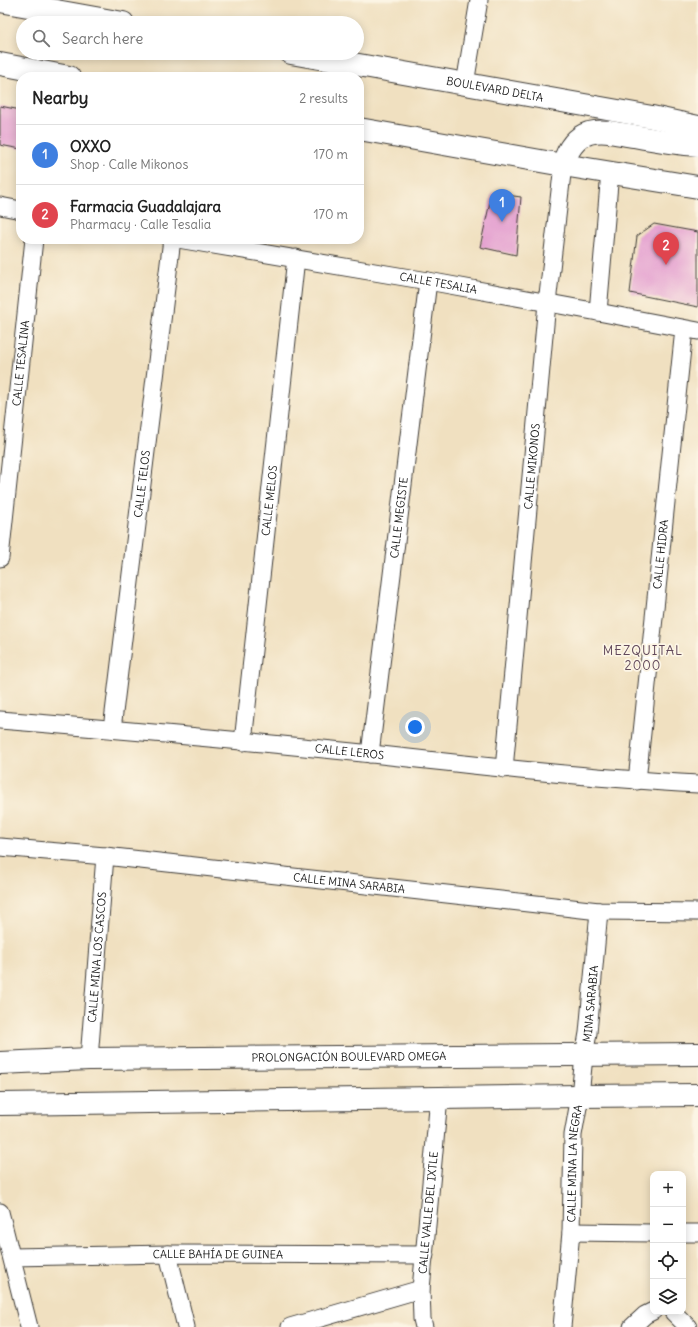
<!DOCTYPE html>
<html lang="en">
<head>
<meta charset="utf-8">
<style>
  :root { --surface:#fff; --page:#f2f2f2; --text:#222; --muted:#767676; --line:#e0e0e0; --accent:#d1495b }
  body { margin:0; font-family:Delius,sans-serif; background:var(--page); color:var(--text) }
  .controls { position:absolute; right:12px; bottom:12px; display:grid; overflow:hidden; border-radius:8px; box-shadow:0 2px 10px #0003 }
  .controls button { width:36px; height:36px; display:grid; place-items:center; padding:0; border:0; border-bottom:1px solid var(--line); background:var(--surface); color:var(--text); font:20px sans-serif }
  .you { position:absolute; left:415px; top:727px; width:14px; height:14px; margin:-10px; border:3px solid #fff; border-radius:50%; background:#1a73e8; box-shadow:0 0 0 6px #1a73e833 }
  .badge { display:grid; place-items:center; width:26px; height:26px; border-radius:50%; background:var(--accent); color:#fff; font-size:13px; font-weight:700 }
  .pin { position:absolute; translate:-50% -33px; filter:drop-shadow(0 1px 2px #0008) }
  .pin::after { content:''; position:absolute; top:21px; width:14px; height:12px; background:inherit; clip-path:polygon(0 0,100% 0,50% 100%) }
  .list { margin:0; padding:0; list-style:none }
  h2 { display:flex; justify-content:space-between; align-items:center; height:52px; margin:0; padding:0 16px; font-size:17px }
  h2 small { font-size:13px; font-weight:400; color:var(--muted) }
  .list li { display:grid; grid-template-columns:26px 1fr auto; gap:12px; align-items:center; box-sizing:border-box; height:60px; padding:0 16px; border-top:1px solid var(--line) }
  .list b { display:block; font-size:15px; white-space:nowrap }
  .list p { margin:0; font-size:13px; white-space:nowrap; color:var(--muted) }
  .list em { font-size:13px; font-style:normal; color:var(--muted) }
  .icon { flex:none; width:22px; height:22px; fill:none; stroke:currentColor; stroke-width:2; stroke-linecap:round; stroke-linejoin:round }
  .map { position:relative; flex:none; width:698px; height:1327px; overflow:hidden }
  .search { position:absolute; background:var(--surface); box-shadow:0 2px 10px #0003; left:16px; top:16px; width:348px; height:44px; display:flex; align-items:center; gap:10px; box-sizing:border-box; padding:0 14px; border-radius:22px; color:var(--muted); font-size:15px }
  .panel { position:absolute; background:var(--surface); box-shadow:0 2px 10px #0003; left:16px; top:72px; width:348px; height:172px; border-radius:16px }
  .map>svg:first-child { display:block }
</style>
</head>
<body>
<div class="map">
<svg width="698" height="1327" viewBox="0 0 698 1327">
  <rect width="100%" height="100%" fill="#fcf5e5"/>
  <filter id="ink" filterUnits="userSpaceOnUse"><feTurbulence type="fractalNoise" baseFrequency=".025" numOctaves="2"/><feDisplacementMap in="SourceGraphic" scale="8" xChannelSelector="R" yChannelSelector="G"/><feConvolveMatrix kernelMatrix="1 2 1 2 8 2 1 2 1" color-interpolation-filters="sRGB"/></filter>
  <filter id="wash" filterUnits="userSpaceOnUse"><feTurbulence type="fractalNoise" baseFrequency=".012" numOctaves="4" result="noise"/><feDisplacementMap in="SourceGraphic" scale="16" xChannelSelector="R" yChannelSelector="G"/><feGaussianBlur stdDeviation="0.9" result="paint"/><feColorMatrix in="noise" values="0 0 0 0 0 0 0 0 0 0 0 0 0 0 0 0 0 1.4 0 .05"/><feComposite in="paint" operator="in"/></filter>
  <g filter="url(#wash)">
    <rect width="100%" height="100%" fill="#f0e0c0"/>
    <g id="blocks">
      <path fill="#e39ccf" d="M0 106 21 110V149L0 145Z
        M492 193 521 197 516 255 480 247Z
        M654 224 698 232V307L630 293 637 236Z"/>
    </g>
  </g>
  <g filter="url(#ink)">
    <use href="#blocks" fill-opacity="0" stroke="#3c3935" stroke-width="1"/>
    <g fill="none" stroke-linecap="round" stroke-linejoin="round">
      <defs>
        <g id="street">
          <path d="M465 84 479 0"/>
          <path d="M0 206 21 210"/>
          <path id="s1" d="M178 239 428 281 598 312 698 331"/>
          <path d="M598 312 610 172"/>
          <path id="s2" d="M0 558 34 239"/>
          <path id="s3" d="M0 720C124 730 248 741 372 754 480 766 589 778 698 784"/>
          <path id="s4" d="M112 729 172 239"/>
          <path id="s5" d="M243 742 296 258"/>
          <path id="s6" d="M370 754 428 281"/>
          <path id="s7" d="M504 769 547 303 563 165"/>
          <path id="s8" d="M637 781 684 329"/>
          <path id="s9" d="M0 847 105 856 599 911 698 912"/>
          <path id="s10" d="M89 1059 105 856"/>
          <path d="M0 1212 29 1327"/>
          <path d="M571 1232 653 1233"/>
          <path d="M683 1233H698"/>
          <path d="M168 1254 186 1327"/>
          <path id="s11" d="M12 1257 168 1254 425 1255"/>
          <path d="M673 1312 688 1327"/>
          <path d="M290 1327 421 1289"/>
          <path id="s12" d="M424 1327 422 1319 421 1289 439 1098"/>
          <path id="s13" d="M562 1327 571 1232 573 1135 580 1096 584 1056 588 1033 599 911"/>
          <path d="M632 1327 645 1315 653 1311"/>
        </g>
        <g id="secondary">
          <path id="s14" d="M0 1063 89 1059 698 1054"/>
          <path d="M0 1104 580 1096 698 1095"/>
        </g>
        <g id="primary">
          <path d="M0 1 123 23"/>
          <path id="s15" d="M291 53 652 117 698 127"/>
          <path d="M0 64 69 77"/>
          <path d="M359 129 563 165 698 187"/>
          <path d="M563 165C567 151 574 138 589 133 604 129 619 134 634 136 655 140 677 144 698 145"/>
        </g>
      </defs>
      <use href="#street" stroke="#3c3935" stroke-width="19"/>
      <use href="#secondary" stroke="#3c3935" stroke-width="24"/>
      <use href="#primary" stroke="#3c3935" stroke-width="24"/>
      <use href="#street" stroke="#fff" stroke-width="17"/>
      <use href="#secondary" stroke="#fff" stroke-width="22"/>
      <use href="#primary" stroke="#fff" stroke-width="22"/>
    </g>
  </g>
  <g text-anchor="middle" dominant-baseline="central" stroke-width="3.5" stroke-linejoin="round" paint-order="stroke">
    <g font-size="11" fill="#1c1c1c" stroke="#fcf5e5">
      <text stroke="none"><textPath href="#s15" startOffset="207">BOULEVARD DELTA</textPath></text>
      <text stroke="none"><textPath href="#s1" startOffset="264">CALLE TESALIA</textPath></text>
      <text stroke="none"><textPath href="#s2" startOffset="196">CALLE TESALINA</textPath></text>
      <text stroke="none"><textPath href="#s7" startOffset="304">CALLE MIKONOS</textPath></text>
      <text stroke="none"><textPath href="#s4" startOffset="247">CALLE TELOS</textPath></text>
      <text stroke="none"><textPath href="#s5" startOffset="243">CALLE MELOS</textPath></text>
      <text stroke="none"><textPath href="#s6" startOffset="238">CALLE MEGISTE</textPath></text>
      <text stroke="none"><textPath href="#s8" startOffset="228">CALLE HIDRA</textPath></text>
      <text stroke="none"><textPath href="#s3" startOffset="351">CALLE LEROS</textPath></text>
      <text stroke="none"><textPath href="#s9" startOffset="351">CALLE MINA SARABIA</textPath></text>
      <text stroke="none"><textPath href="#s10" startOffset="102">CALLE MINA LOS CASCOS</textPath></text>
      <text stroke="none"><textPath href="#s13" startOffset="325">MINA SARABIA</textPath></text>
      <text stroke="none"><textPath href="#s14" startOffset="349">PROLONGACIÓN BOULEVARD OMEGA</textPath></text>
      <text stroke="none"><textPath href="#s13" startOffset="164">CALLE MINA LA NEGRA</textPath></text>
      <text stroke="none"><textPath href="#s12" startOffset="115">CALLE VALLE DEL IXTLE</textPath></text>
      <text stroke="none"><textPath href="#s11" startOffset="206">CALLE BAHÍA DE GUINEA</textPath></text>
    </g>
    <g font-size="13" letter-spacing="1" fill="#62495b" stroke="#fcf5e5">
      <text x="643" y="650">MEZQUITAL<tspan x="643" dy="15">2000</tspan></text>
    </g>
  </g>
</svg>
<div class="controls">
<button>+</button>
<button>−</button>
<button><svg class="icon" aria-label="locate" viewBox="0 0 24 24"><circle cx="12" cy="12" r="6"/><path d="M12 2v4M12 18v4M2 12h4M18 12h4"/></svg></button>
<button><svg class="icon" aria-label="layers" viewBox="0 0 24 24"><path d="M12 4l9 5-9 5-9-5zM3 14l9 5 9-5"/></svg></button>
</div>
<div class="you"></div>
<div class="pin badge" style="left:502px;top:222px;background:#3f7fe0">1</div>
<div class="pin badge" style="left:666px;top:265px;background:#e0444e">2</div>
<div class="search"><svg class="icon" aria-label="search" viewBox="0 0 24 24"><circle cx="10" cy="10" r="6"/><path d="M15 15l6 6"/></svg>Search here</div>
<section class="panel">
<h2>Nearby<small>2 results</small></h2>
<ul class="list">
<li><span class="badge" style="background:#3f7fe0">1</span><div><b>OXXO</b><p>Shop · Calle Mikonos</p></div><em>170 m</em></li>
<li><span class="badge" style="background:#e0444e">2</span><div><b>Farmacia Guadalajara</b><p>Pharmacy · Calle Tesalia</p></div><em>170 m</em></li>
</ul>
</section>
</div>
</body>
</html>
